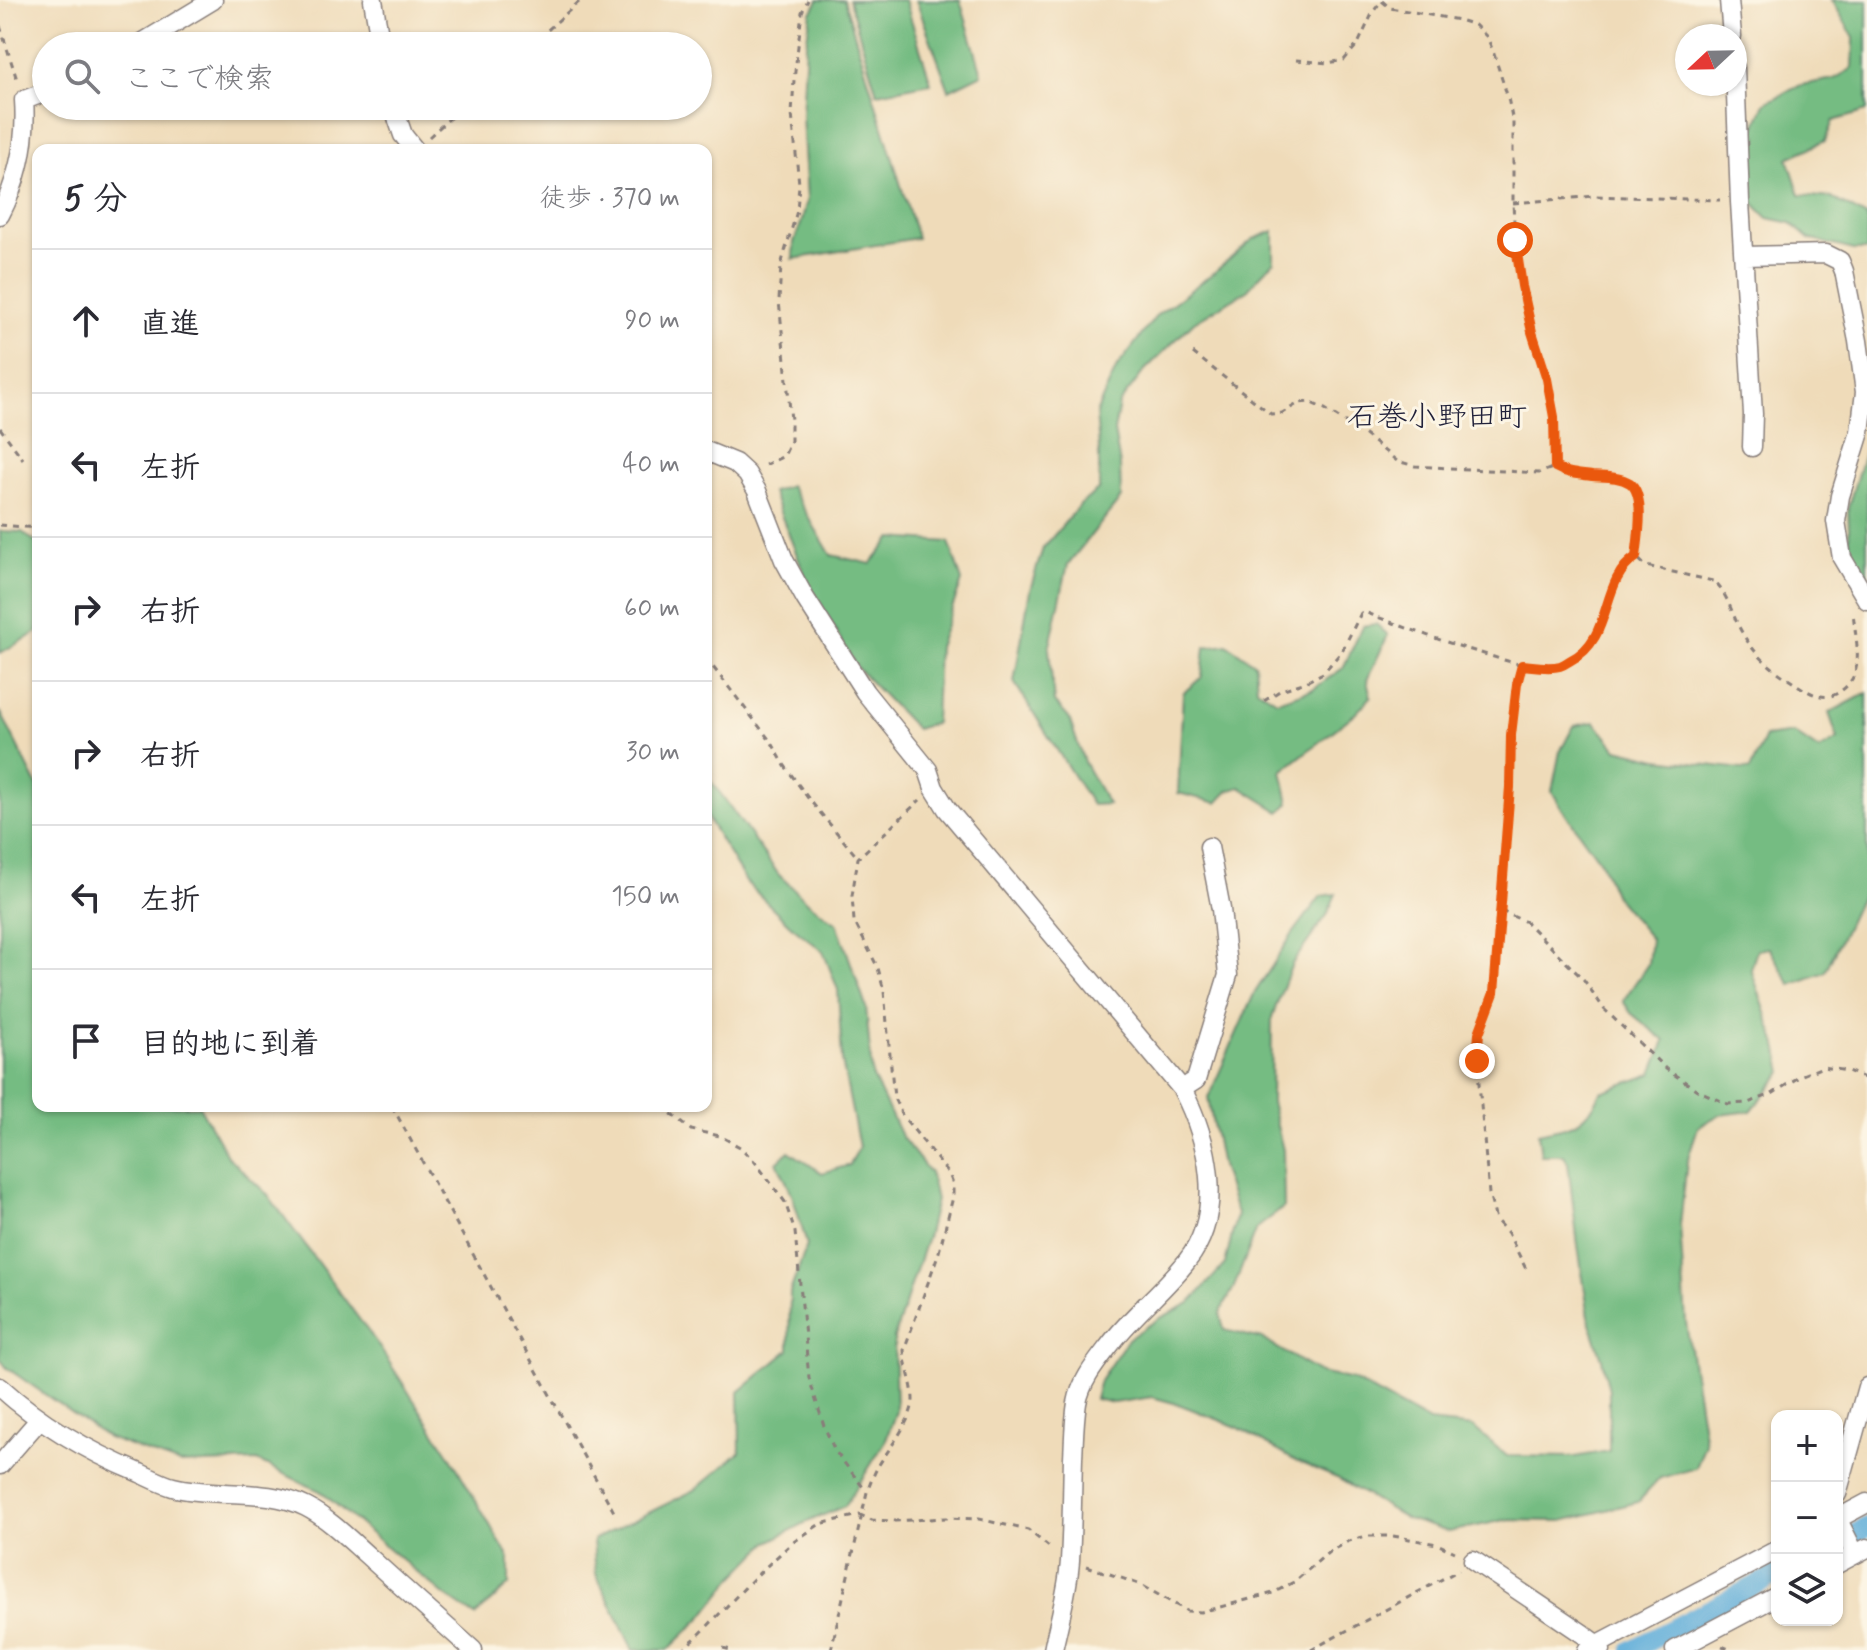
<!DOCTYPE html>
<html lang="ja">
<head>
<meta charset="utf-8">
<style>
  :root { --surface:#fff; --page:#f2f2f3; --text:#2b2b33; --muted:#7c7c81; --line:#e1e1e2 }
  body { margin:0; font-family:Mynerve,"Klee One",sans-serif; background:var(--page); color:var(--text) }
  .controls { position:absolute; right:24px; bottom:24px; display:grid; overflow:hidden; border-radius:16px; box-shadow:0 2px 6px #0004 }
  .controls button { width:72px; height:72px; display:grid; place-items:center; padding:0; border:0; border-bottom:2px solid var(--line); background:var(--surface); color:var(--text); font:40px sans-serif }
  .compass { position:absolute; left:1675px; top:24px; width:72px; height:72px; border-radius:50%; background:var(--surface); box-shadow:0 2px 6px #0004; rotate:248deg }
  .stop { position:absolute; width:24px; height:24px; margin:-18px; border:6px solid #ea580c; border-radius:50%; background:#fff }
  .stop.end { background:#ea580c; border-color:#fff; box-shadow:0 2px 8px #0008 }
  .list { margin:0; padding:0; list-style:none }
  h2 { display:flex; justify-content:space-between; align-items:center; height:104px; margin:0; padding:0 32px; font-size:34px }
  h2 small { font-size:26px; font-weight:400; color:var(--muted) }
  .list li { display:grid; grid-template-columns:52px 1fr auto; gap:24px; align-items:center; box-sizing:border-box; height:144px; padding:0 32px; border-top:2px solid var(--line) }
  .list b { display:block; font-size:30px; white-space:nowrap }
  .list em { font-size:26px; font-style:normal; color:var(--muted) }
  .icon { flex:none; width:44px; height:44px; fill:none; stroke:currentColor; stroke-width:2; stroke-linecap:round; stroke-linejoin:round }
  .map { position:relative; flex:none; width:1867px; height:1650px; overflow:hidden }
  .search { position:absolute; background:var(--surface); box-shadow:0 2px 6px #0004; left:32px; top:32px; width:680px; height:88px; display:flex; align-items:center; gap:20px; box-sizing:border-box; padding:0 28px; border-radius:44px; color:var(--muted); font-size:30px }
  .panel { position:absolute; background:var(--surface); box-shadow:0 2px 6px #0004; left:32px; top:144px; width:680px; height:968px; border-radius:16px }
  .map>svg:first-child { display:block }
</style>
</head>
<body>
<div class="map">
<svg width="1867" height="1650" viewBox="0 0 1867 1650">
  <rect width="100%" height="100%" fill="#fcf5e5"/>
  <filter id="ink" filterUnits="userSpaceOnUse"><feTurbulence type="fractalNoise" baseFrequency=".0125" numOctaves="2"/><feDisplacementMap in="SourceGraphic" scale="16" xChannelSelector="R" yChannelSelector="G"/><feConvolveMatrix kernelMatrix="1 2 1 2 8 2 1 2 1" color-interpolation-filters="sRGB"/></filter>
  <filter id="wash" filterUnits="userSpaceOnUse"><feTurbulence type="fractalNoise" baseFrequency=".006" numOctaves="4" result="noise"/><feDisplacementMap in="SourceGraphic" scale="32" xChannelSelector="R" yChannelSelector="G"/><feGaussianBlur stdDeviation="1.8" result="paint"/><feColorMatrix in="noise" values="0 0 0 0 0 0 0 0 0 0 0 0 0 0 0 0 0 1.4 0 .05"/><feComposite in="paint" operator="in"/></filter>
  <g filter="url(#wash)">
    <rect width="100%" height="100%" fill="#efdbb9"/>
    <path fill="#74bc82" stroke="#4b6f5e" stroke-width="2" d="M818 0H844L917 238 793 259 794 242 802 221 807 199 802 116 806 44 811 13Z
      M849 0H905L931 83 877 93Z
      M916 0H960L982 74 949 90Z
      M1832 0H1867V111L1833 121 1825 141 1788 158 1800 195 1832 198 1867 217V250H1854L1809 239 1791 223 1768 218 1753 203 1749 142 1765 103 1801 85 1834 79 1853 68 1854 38Z
      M1274 231V261L1246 291 1194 322 1145 370 1119 404 1114 431 1120 465 1121 498 1068 564 1049 649 1054 702 1069 718 1084 762 1108 804 1092 805 1014 682 1030 590 1043 548 1081 504 1099 489V449L1096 413 1117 367 1157 315 1211 275 1253 239Z
      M1867 443V582L1850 551 1848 507Z
      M790 486 831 555 871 564 892 538 949 542 962 581 938 647 935 723 916 729 857 668 808 583 772 492Z
      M0 531 22 532 38 544V632L0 653Z
      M1376 624 1388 635 1367 680 1371 697 1356 713 1282 771 1289 803 1280 812 1240 787 1228 791 1217 803 1178 793 1183 693 1202 677 1205 647 1227 644 1255 664 1257 688 1277 701 1313 689 1343 668 1363 626Z
      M1867 693V883L1825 972 1791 985 1769 948 1757 950 1751 969 1777 1045 1783 1072 1751 1111 1719 1115 1698 1127 1687 1161 1680 1225 1686 1323 1705 1443 1696 1468 1660 1478 1638 1502 1562 1521 1505 1520 1449 1532 1407 1519 1337 1478 1296 1461 1237 1427 1181 1405 1152 1397 1113 1403 1095 1399 1100 1380 1128 1339 1158 1319 1190 1303 1225 1264 1237 1214 1221 1166 1208 1098 1254 994 1292 935 1321 896 1336 894 1327 915 1292 964 1272 1017 1271 1102 1283 1150 1284 1207 1257 1228 1234 1287 1220 1313 1224 1330 1262 1339 1320 1373 1353 1380 1429 1422 1473 1427 1507 1456 1575 1457 1609 1451V1390L1602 1359 1590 1323 1578 1246 1568 1163 1564 1155H1541L1538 1133C1573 1125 1584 1127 1601 1092L1652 1074 1665 1041 1631 1013 1623 1001 1648 964 1651 939 1615 896 1601 863 1561 807 1552 791 1560 751 1574 726 1595 722 1617 749 1658 759 1750 770 1765 737 1794 733 1819 750 1838 739 1829 713Z
      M0 711 38 787V1106H199L228 1157 268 1195 376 1342 450 1456 509 1558V1585L475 1616 444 1595 320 1491 257 1461 180 1464 108 1438 7 1368 0 1359Z
      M706 777 715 786 779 875 810 904 837 923 866 1007 872 1075 901 1136 930 1173 936 1200 928 1234 894 1338 896 1411 885 1442 845 1506 807 1522 768 1542 732 1579 703 1616 668 1650H633L596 1574 593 1540 695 1490 740 1452 739 1392 789 1350 790 1292 807 1245 792 1194 777 1162 789 1151 822 1173 850 1165 859 1147 842 1061 838 990 823 951 789 924 746 882 706 816Z"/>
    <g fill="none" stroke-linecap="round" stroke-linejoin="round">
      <path stroke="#61aeda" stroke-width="20" d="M1837 1543 1867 1527
        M1632 1650 1777 1574"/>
    </g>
  </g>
  <g filter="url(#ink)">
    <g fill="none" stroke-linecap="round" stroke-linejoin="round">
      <defs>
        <path id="minor" d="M373 0 381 46
          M1729 0 1732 36
          M137 46 213 0
          M1735 68 1740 202 1753 414 1752 447
          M393 106 403 135 415 150
          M0 215C19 178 27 141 24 100L46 92
          M1744 256 1826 254 1840 261 1844 271 1858 341 1865 392 1860 432 1840 496 1836 521 1842 558 1867 600
          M706 451 735 463 747 474 757 491 784 560 805 598 865 692 928 770 934 788 947 809 1182 1089C1208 1139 1226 1212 1187 1261 1164 1291 1132 1315 1109 1346 1096 1363 1081 1381 1077 1403 1074 1421 1074 1440 1073 1458 1072 1492 1072 1527 1070 1561 1068 1591 1059 1621 1053 1650
          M1182 1089 1196 1080 1228 975 1221 909 1209 847
          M0 1387C41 1424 89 1452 140 1473 151 1478 162 1484 173 1487 215 1498 267 1487 306 1507 328 1518 350 1540 368 1556 403 1588 438 1619 473 1650
          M0 1465 39 1420
          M1837 1494 1867 1387
          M1837 1518 1855 1554
          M1837 1519 1867 1503
          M1473 1560 1583 1634 1597 1644 1601 1650
          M1837 1564 1867 1548
          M1587 1650 1777 1550
          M1675 1650 1777 1596"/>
      </defs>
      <use href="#minor" stroke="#887e7a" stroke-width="21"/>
      <path stroke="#887e7a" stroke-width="3" stroke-dasharray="6 6" stroke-linecap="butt" d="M1382 1 1390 8 1459 20 1475 25 1487 37 1493 51 1508 98 1513 122V203L1515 240 1522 286 1532 332 1547 379 1554 417 1555 466
        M0 26 18 83
        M530 46 581 0
        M1296 60 1328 63 1344 60 1358 44 1373 12 1382 0
        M429 137 463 106
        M1513 203 1595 196 1720 200
        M1193 353 1271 414 1282 413 1299 403 1309 402 1325 409 1361 432 1397 461 1415 466 1539 473 1555 467C1567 474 1578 474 1592 476 1604 477 1619 476 1630 483 1646 495 1638 539 1636 557L1646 566 1713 581C1729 594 1732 617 1743 634 1757 659 1778 673 1802 688 1812 694 1824 700 1836 694 1867 677 1856 645 1853 612
        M0 428 23 459
        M765 465 784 456 791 441V420L779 301 781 265 797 211 799 184 792 114 794 80 802 12 808 0
        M0 525 38 528
        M706 658 772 743 785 766 808 798 858 858
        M1522 665 1517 684 1511 735 1510 787 1494 993 1479 1033 1477 1061 1489 1194 1496 1220 1508 1233 1526 1269
        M1264 701 1281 690 1306 682 1323 673 1342 651 1361 613H1367C1406 628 1444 642 1484 654 1507 661 1532 670 1557 666 1571 665 1588 651 1595 638 1609 612 1610 575 1636 557
        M1501 911 1526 922 1584 980 1604 1009 1666 1069 1697 1090 1728 1104 1748 1103 1772 1094 1802 1075 1823 1067 1848 1071 1867 1079
        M392 1106 614 1512
        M662 1106 691 1130 720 1136 740 1147 755 1162 785 1202 795 1232 809 1378 824 1426 835 1451 866 1491
        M1087 1566 1141 1585 1187 1611 1201 1612 1273 1593 1294 1582 1330 1551 1349 1541 1366 1536H1393L1437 1544 1455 1552
        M1722 1646 1731 1650
        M723 1648 731 1650
        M681 1650 698 1636 756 1576 792 1543 820 1524 860 1515 872 1520 895 1521 946 1518 979 1519 1028 1530 1053 1550
        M831 1650 867 1492C870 1484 873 1476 877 1468 888 1449 912 1422 913 1400 913 1383 905 1367 904 1350L939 1252 953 1197V1184L949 1174 902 1115 894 1098 884 991 878 968 854 921 852 896 858 858 920 800
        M1311 1650 1459 1570"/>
      <use href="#minor" stroke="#fff" stroke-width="18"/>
    </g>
  </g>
  <g fill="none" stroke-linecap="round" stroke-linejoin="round" filter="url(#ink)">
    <path stroke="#ea580c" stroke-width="10" d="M1477 1061 1479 1033 1494 993 1510 787 1511 735 1517 684 1522 665C1533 666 1549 669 1560 666 1564 665 1567 662 1571 660 1614 638 1599 581 1636 557 1638 539 1646 495 1630 483 1619 476 1604 477 1592 476 1579 474 1567 474 1555 467L1554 417 1547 379 1532 332 1522 286 1515 240"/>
  </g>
  <g text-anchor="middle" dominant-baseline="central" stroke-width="6" stroke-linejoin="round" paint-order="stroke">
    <g font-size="30" fill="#22223b" stroke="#fcf5e5">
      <text x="1437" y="417">石巻小野田町</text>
    </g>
  </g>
</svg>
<div class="controls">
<button>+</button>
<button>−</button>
<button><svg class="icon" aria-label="layers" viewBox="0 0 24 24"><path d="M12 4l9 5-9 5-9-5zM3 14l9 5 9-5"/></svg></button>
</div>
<svg class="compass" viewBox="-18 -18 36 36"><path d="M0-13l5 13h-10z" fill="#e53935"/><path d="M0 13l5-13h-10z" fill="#7c7c81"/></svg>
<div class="stop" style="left:1515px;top:240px"></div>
<div class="stop end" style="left:1477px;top:1061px"></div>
<div class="search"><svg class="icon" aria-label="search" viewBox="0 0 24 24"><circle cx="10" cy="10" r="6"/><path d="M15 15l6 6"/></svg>ここで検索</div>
<section class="panel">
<h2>5 分<small>徒歩 · 370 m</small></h2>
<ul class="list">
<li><svg class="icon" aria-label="ahead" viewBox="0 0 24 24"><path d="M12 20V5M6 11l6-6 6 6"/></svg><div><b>直進</b></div><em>90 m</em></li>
<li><svg class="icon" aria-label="left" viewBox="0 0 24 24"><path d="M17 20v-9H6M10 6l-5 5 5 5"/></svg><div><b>左折</b></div><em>40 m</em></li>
<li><svg class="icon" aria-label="right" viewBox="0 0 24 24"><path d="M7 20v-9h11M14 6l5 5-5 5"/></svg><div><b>右折</b></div><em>60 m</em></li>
<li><svg class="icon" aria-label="right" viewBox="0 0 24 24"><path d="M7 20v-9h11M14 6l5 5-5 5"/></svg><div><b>右折</b></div><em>30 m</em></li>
<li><svg class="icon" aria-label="left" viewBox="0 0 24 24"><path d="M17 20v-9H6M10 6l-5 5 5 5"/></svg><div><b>左折</b></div><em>150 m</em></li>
<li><svg class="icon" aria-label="arrive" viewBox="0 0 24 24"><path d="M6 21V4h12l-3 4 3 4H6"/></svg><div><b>目的地に到着</b></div></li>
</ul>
</section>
</div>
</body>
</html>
